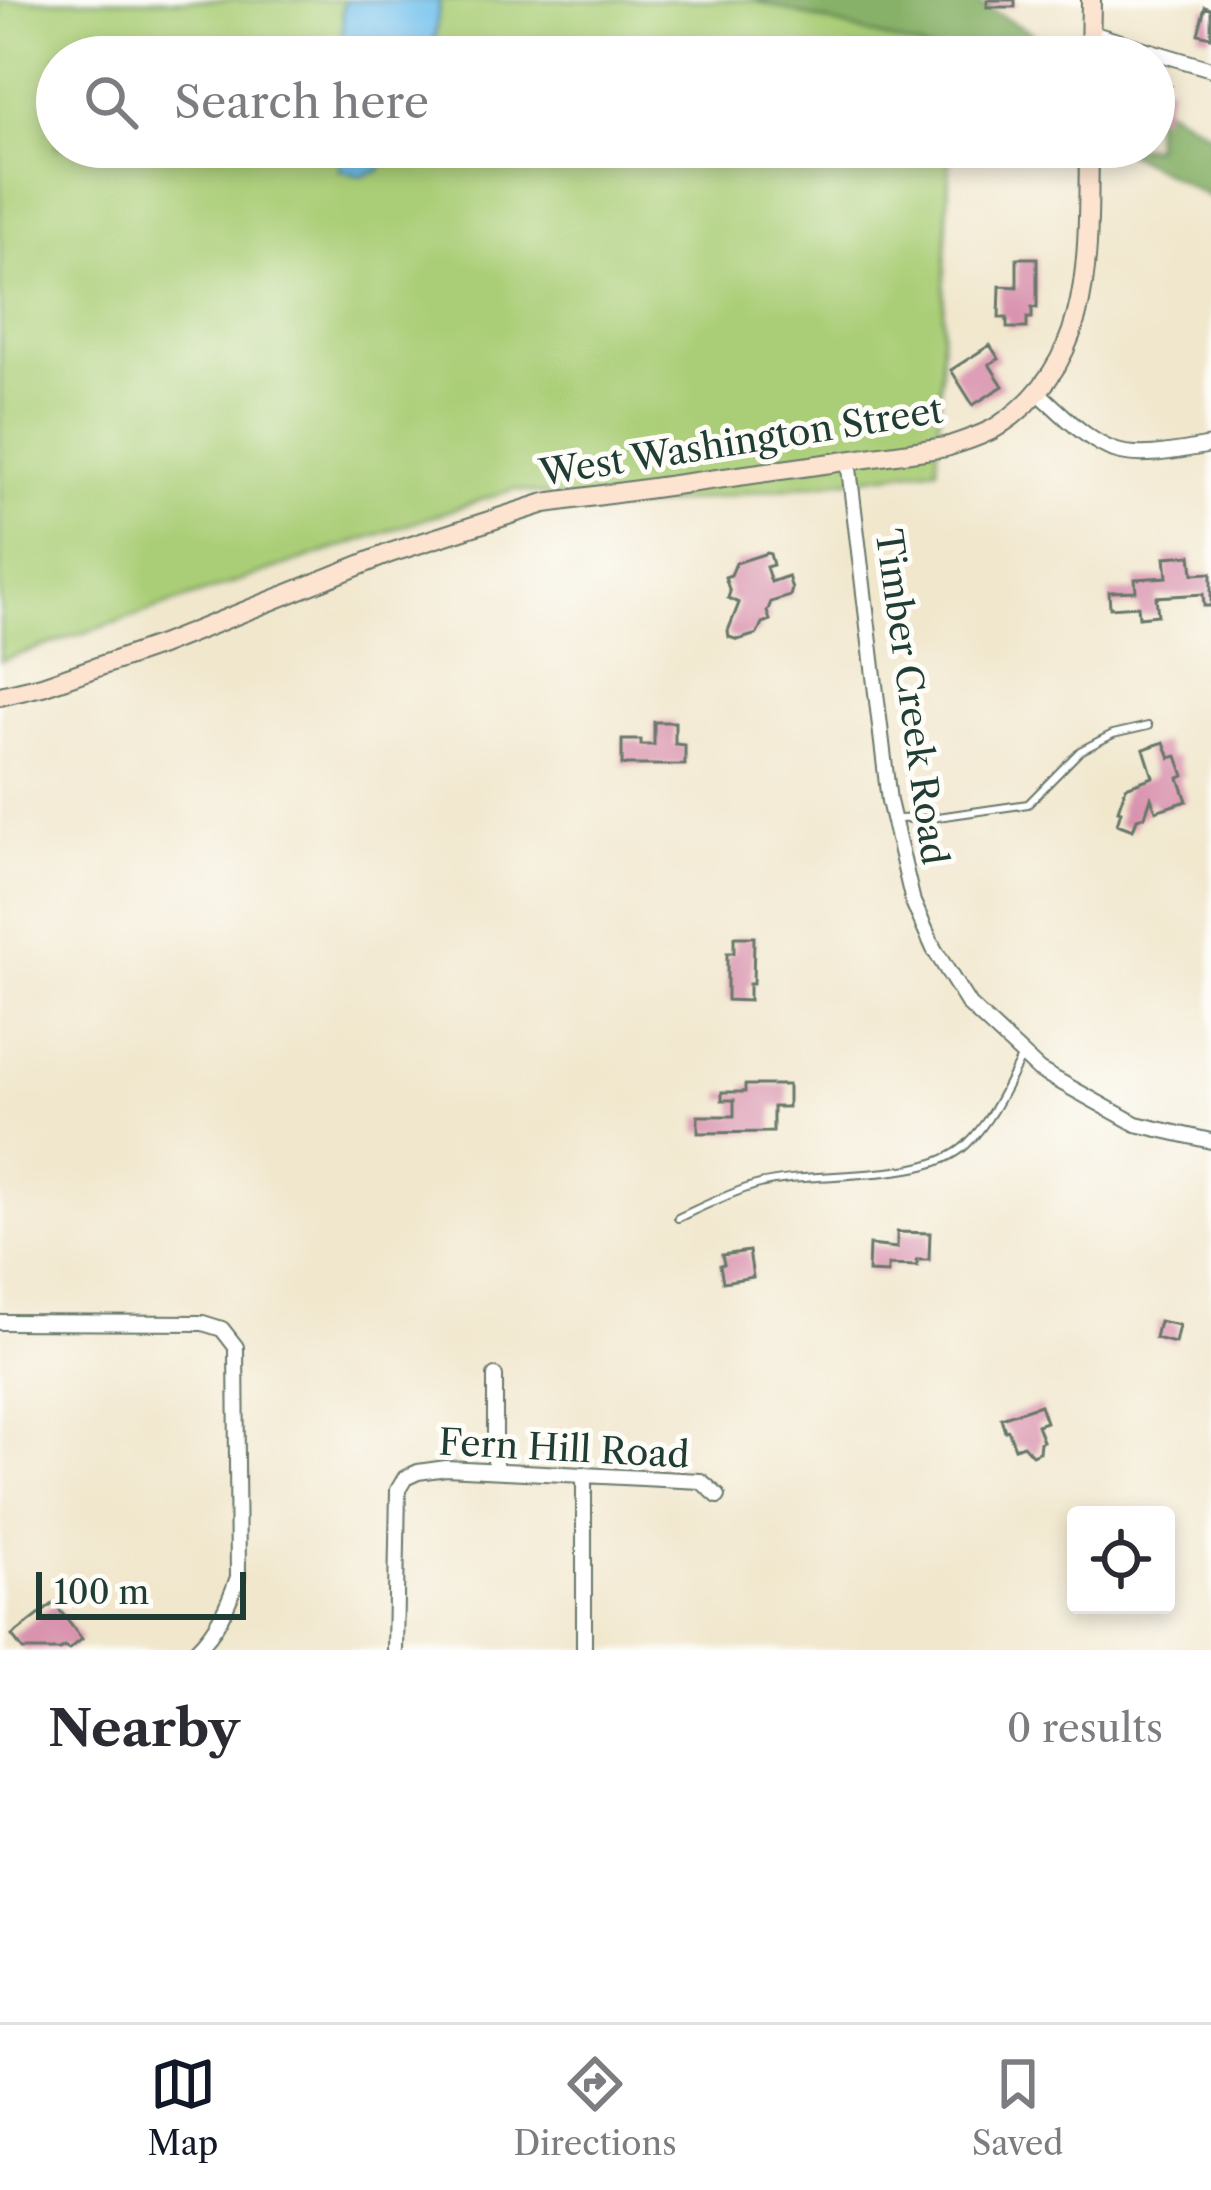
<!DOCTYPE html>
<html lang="en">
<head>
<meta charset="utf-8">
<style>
  :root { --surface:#fff; --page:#f7f7f7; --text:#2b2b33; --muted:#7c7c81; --line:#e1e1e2; --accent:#111827 }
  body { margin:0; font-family:"Libre Caslon Text",serif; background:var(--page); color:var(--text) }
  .controls { position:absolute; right:36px; bottom:36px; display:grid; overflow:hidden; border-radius:12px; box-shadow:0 6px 18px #0003 }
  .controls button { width:108px; height:108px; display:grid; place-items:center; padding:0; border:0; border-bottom:3px solid var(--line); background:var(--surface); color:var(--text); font:60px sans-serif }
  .scale { position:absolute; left:36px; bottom:30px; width:210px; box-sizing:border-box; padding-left:12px; border:6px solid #1f3d34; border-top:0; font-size:33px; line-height:42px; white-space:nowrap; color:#1f3d34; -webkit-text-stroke:9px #fdfcf7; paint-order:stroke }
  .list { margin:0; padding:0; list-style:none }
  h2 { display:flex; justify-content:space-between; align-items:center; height:156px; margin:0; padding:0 48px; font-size:51px }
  h2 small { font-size:39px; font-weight:400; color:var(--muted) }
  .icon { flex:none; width:66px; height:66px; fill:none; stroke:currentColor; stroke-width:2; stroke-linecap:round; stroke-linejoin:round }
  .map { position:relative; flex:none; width:1211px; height:1650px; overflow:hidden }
  .search { position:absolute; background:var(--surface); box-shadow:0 6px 18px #0003; left:36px; right:36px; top:36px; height:132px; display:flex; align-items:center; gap:30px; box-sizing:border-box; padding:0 42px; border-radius:66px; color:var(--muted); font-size:45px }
  .sheet { height:372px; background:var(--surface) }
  nav { display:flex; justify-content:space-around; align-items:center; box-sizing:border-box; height:168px; border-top:3px solid var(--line); background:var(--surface); font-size:33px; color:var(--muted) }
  nav a { display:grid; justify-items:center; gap:6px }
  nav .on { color:var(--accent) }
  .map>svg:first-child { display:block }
</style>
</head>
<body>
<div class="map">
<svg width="1211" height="1650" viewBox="0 0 1211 1650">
  <rect width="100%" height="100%" fill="#fdfcf7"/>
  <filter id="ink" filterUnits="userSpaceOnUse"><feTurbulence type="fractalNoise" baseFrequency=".00833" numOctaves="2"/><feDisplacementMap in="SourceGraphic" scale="24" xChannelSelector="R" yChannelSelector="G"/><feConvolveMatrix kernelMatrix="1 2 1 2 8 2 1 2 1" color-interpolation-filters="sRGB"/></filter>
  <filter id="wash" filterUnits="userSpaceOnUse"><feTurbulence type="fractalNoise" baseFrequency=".004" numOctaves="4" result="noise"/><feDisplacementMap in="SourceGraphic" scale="48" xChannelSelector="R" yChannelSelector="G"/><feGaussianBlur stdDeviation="2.7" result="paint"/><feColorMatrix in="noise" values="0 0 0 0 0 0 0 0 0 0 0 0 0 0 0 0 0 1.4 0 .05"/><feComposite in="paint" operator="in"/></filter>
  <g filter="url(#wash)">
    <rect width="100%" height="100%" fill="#f1e7cd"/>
    <path fill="#aace77" stroke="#648656" stroke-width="3" d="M0 0H346L343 5 342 57H57V147H341L340 170 379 171 391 147H950L937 468 621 510 514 489 0 661Z
      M440 0H753L951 57H432Z"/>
    <path fill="#87b168" stroke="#53774e" stroke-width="3" d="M753 0H973L1074 57H951Z
      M1154 102 1211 134V198L1117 147H1154Z"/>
    <path fill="#73c1ed" stroke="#497f90" stroke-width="3" d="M346 0H440L432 57H342L343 5Z
      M341 147H391L379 171 361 176 340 170Z"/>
    <g id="blocks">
      <path fill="#d993ae" d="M987 0H1015V7H987Z
        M1205 7 1211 9V37L1198 34Z
        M1154 81 1171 86 1161 118 1154 115Z
        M1017 258H1037V308L1032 307V318H1027V328H1007V318H999L1000 286 1017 287Z
        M990 345 999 359 989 364 1003 386 973 405 951 370Z
        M767 553 770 554 773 565 766 567 771 582 788 576 792 589 790 596 771 602 767 612 770 620 762 623 757 634 738 640 729 637 728 631 739 603 728 598 730 592 725 577 731 575 736 563Z
        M1191 555 1193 574 1211 573V606H1204L1203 594 1156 597 1158 615 1139 617 1138 606 1110 608 1109 592 1136 591 1135 579 1167 577 1165 557Z
        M654 722H675V744L685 745V765H622V740H641V745H654Z
        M1164 742 1170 758 1177 756 1184 776 1179 778 1187 801 1156 811 1151 798 1145 816 1137 819 1133 830 1117 824 1121 811 1118 810 1126 787 1153 777 1144 749Z
        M734 937H754L753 984H749V1001L727 1000V953H734Z
        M745 1085H788V1107H773V1132L698 1133V1116H734V1100H722V1092H745Z
        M897 1232 930 1233 929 1260H917V1266L888 1265V1273L868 1272 869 1245 897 1248Z
        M749 1251 753 1277 723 1282 720 1265 724 1264 722 1255Z
        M1159 1321 1179 1325 1175 1343 1155 1338Z
        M1040 1405 1046 1422 1037 1425 1043 1441 1040 1442 1039 1452 1032 1455 1023 1445 1015 1448 1008 1430 1005 1431 1001 1418Z
        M54 1603 82 1639 69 1650 64 1647 60 1650H23L12 1636Z"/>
    </g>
  </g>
  <g filter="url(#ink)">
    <use href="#blocks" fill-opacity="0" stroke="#68786a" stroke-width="3"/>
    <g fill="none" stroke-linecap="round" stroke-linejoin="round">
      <defs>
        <path id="lane" d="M897 819 931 818 1028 804 1080 751 1113 734 1148 726
          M678 1218C704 1206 729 1193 756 1185 813 1169 923 1185 966 1145 991 1121 1005 1089 1021 1058"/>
        <path id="street" d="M1091 33 1211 69
          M1039 393C1109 459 1115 463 1211 445
          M848 460 889 801 913 902 934 949 969 1005 1039 1070 1136 1124 1211 1141
          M0 1322 203 1323 222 1329 236 1347 238 1577C228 1605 218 1629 196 1650
          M495 1376V1470
          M395 1650 398 1490 405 1478 418 1472 446 1468 701 1481 718 1496
          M584 1650V1474"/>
        <path id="secondary" d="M1090 57 1091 0
          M0 696 42 686 161 645 390 553 545 503 946 447C963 441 983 436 998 426 1097 362 1087 251 1089 147"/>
      </defs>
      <use href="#lane" stroke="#68786a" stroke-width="10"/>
      <use href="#street" stroke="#68786a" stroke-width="18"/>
      <use href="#secondary" stroke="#68786a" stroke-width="22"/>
      <use href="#lane" stroke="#fff" stroke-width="6"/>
      <use href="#street" stroke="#fff" stroke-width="14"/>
      <use href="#secondary" stroke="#fde4d1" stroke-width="18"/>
    </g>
  </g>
  <g text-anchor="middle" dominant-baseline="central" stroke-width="10" stroke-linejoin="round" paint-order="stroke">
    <g font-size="36" fill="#1f3d34" stroke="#fdfcf7">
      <text transform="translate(741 441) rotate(-9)">West Washington Street</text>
      <text transform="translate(912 697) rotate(82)">Timber Creek Road</text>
      <text transform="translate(564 1448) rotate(3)">Fern Hill Road</text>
    </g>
  </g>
</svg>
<div class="controls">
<button><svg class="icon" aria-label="locate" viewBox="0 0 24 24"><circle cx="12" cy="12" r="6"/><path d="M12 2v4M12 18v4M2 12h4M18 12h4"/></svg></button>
</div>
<div class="scale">100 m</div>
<div class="search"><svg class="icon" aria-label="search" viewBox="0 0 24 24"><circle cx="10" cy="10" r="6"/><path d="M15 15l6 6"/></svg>Search here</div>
</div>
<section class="sheet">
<h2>Nearby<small>0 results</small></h2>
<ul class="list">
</ul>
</section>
<nav>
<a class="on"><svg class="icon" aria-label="map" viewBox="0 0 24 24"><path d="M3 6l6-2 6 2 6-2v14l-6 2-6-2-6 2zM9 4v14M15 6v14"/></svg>Map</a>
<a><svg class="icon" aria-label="directions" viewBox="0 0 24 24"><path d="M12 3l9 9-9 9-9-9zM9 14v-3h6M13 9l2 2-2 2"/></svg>Directions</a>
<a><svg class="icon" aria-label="saved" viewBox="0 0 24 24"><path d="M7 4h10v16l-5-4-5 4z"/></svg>Saved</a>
</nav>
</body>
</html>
